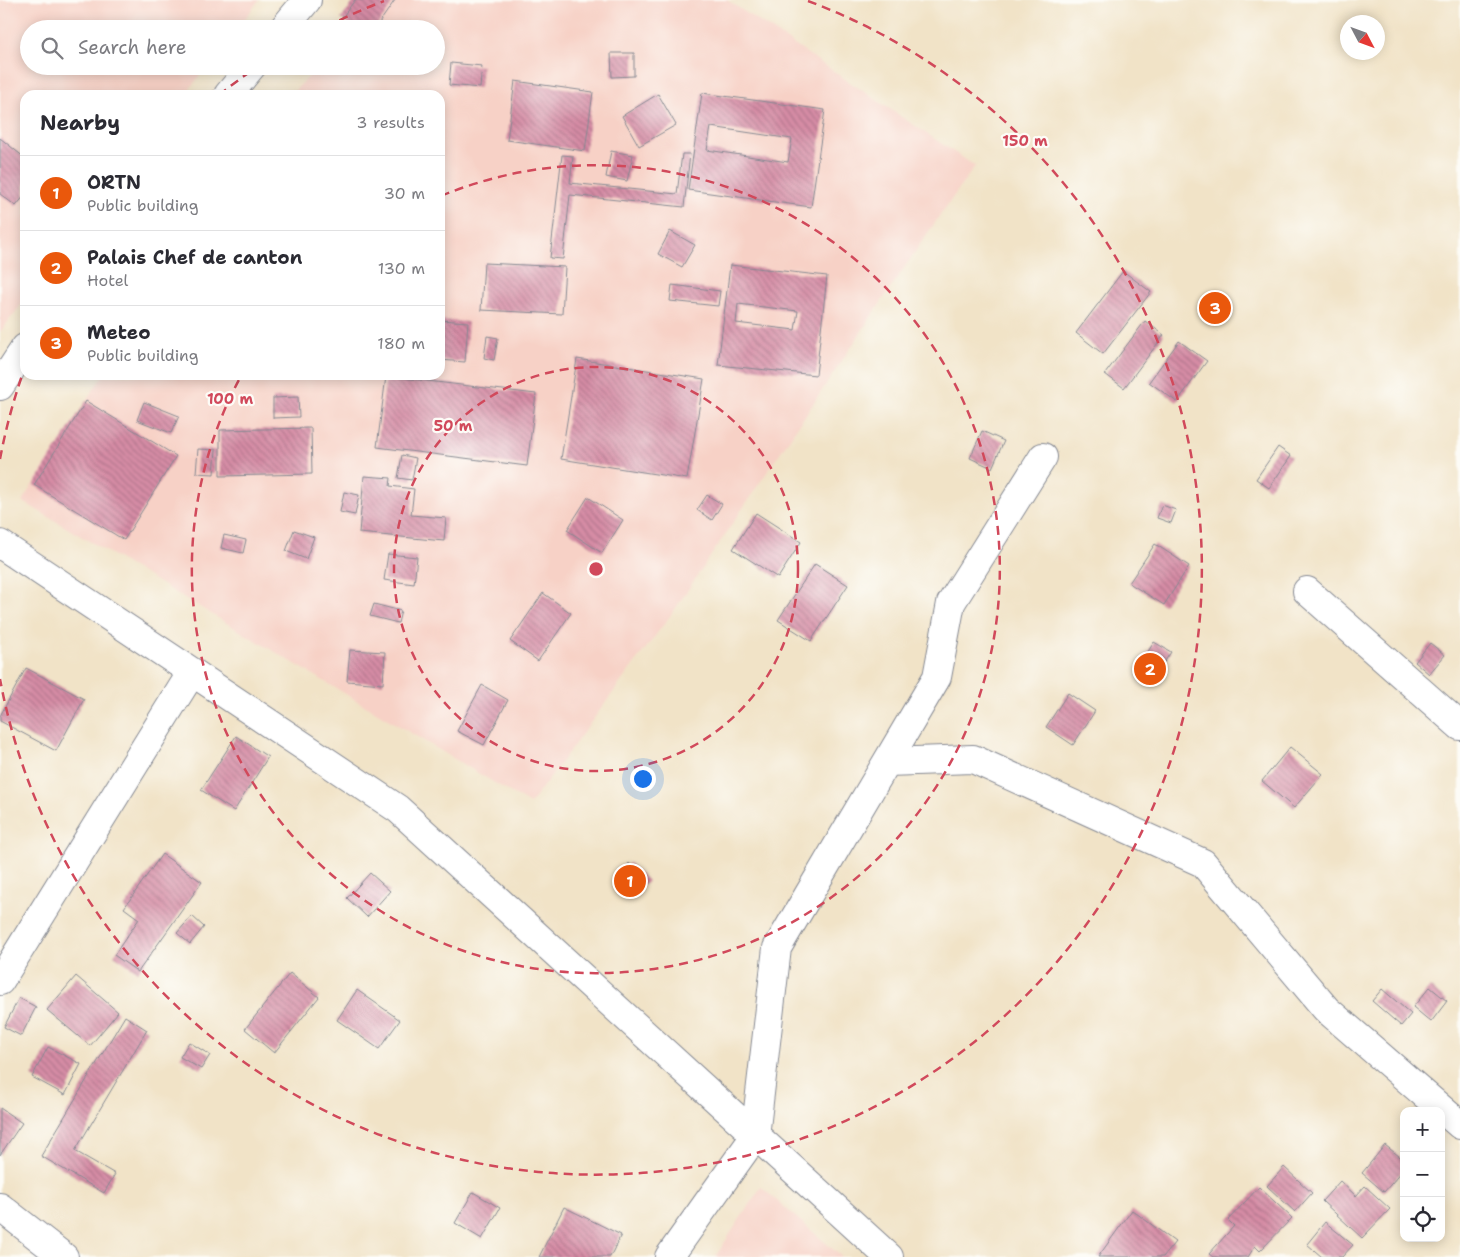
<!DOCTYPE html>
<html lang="en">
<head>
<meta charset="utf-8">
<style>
  :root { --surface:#fff; --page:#f7f7f7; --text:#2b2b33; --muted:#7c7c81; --line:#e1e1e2; --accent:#ea580c }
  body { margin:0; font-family:"Shantell Sans",sans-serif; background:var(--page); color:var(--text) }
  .controls { position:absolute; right:15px; bottom:15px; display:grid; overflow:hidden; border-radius:10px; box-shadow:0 2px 12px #0003 }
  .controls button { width:45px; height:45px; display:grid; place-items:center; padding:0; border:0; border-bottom:1px solid var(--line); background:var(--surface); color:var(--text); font:25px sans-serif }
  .compass { position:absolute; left:1340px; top:15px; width:45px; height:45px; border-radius:50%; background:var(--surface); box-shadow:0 2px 12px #0003; rotate:131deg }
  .you { position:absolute; left:642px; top:778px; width:18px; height:18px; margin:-12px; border:4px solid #fff; border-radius:50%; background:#1a73e8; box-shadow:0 0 0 8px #1a73e833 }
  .badge { display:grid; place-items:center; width:32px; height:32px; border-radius:50%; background:var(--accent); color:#fff; font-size:16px; font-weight:700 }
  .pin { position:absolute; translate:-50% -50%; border:2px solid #fff; box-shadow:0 1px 5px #0006 }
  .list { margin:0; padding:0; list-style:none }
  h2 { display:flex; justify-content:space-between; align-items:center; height:65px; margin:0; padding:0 20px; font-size:21px }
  h2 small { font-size:16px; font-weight:400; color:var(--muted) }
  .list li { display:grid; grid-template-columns:32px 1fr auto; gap:15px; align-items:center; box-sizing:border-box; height:75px; padding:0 20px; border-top:1px solid var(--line) }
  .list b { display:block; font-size:19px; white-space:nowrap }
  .list p { margin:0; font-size:16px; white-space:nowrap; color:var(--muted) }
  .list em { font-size:16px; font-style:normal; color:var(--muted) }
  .icon { flex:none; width:28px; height:28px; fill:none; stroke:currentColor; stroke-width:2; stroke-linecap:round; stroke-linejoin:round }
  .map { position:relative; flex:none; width:1460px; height:1257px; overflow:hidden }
  .search { position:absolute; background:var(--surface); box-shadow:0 2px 12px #0003; left:20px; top:20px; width:425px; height:55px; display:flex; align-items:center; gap:12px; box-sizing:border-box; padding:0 18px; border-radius:28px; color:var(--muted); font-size:19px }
  .panel { position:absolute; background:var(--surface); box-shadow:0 2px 12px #0003; left:20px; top:90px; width:425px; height:290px; border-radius:15px }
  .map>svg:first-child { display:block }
</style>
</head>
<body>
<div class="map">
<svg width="1460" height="1257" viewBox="0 0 1460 1257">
  <defs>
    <pattern id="building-back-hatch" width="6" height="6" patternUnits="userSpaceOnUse" patternTransform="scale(1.25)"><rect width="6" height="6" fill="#d68ca5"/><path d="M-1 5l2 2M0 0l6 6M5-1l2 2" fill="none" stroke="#ad738a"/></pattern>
  </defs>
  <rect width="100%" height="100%" fill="#fdfcf7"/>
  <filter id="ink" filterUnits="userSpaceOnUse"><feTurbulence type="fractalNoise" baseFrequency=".02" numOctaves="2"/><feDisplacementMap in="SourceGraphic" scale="10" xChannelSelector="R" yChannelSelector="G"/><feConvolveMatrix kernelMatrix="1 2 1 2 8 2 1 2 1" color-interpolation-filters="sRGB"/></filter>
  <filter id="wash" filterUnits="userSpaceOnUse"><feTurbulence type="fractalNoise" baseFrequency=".0096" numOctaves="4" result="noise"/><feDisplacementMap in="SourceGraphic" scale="20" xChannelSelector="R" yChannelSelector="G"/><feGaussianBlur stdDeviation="1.12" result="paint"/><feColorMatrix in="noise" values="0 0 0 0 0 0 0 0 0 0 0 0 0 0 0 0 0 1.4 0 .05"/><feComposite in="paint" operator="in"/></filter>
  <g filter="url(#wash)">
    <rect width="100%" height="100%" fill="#f1e3c7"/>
    <path fill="#f7d1c6" d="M0 0H259L237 29H29V66H207L185 95H25V300L0 332Z
      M363 0H727L975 166 927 234 673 612 530 804 22 501 103 375H440V95H290L320 66H436V29H346Z
      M761 1187 842 1257H715Z"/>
    <g id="blocks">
      <path fill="url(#building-back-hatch)" fill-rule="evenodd" d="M355 0H395L375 29H355L341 19Z
        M611 53H634V76L612 77Z
        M451 63 482 66 480 88 449 85Z
        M515 81 593 92 585 151 507 140Z
        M702 93 825 110 811 207 688 190ZM711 127 792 139 788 162 707 150Z
        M658 94 676 125 639 146 622 116Z
        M0 138 25 158V195L16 206 0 194Z
        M611 151 633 155 627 181 606 177Z
        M682 154H690L684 207 570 195 563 259 550 258 562 155 573 156 570 183 677 194Z
        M670 231 695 245 682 267 658 254Z
        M484 263 565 267 562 314 481 310Z
        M730 265 827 276 816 375 718 365ZM738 304 798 311 795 330 736 323Z
        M1123 271 1151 292 1103 354 1076 333Z
        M672 285 720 291 718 306 670 301Z
        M440 320 468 322 465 362 440 360Z
        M1145 321 1164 335 1124 388 1105 374Z
        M487 336 498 338 494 360 484 358Z
        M1179 341 1207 361 1177 402 1149 382Z
        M577 359 704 379 687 479 561 459Z
        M386 376 536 394 527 466 377 447Z
        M298 397 299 417 273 418V398Z
        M86 401 176 456 124 540 34 485Z
        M144 402 179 416 171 433 137 420Z
        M311 428 312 474 220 476V430Z
        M982 431 1004 441 992 468 970 458Z
        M1278 447 1291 456 1269 488 1256 479Z
        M198 449 216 450 214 474 196 473Z
        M402 455 416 458 412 480 398 478Z
        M364 476 391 478 390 486 414 489 411 515 446 518 444 541 359 533Z
        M344 492 359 495 355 515 340 512Z
        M707 495 722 504 712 520 697 510Z
        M588 497 623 520 602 553 567 530Z
        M1162 505 1176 510 1171 523 1157 518Z
        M756 513 801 542 778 578 733 549Z
        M294 530 314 537 306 559 286 551Z
        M224 535 246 540 243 553 221 548Z
        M1155 544 1189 566 1164 605 1129 583Z
        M388 554 417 557 414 584 384 580Z
        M815 564 848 585 811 641 778 620Z
        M543 593 571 613 538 661 510 641Z
        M374 604 401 611 398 623 370 616Z
        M1154 642 1171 652 1155 676 1139 666Z
        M1430 643 1445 655 1429 674 1415 662Z
        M350 650 385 652 383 684 347 681Z
        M26 668 84 699 56 751 0 721V716Z
        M482 685 508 700 484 745 457 731Z
        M1068 693 1095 711 1073 745 1046 727Z
        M236 736 268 757 234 811 201 790Z
        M1290 747 1323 774 1294 808 1262 781Z
        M162 854 202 882 138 972 114 955 139 919 124 908Z
        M629 863 648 881 634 895 616 878Z
        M370 873 390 891 367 917 347 898Z
        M192 916 204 927 190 944 177 933Z
        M290 973 319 997 274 1053 245 1029Z
        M76 976 118 1012 90 1046 47 1010Z
        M1430 987 1447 1001 1431 1022 1413 1007Z
        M1382 989 1411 1014 1401 1026 1372 1001Z
        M357 990 400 1020 379 1049 337 1020Z
        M19 998 36 1007 21 1036 4 1027Z
        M125 1016 147 1030 75 1151 115 1174 104 1193 41 1156Z
        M189 1042 210 1055 201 1069 180 1057Z
        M48 1047 81 1064 65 1095 32 1077Z
        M0 1108 22 1123 0 1155Z
        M1385 1145 1404 1160V1169L1384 1192 1362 1173Z
        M1284 1167 1312 1193 1295 1212 1267 1186Z
        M1340 1181 1356 1196 1365 1186 1390 1209 1362 1238 1322 1201Z
        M1259 1187 1292 1218 1260 1251 1255 1246 1248 1257H1213L1209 1254 1234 1226 1228 1220Z
        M473 1192 500 1208 482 1239 455 1223Z
        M564 1207 621 1235 610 1257H539Z
        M1132 1210 1175 1242 1163 1257H1098Z
        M1325 1222 1353 1245 1342 1257H1322L1307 1244Z"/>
    </g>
  </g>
  <g filter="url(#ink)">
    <use href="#blocks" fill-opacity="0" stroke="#868992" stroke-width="1"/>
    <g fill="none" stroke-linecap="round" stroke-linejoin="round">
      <defs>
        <path id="minor" d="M283 29 307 0
          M228 95 252 66
          M0 386 25 348
          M0 544 398 809 889 1257
          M1307 591 1460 726
          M887 762 973 759 1203 863 1326 1009 1460 1125
          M0 981 192 672
          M0 1207 64 1257
          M669 1257 755 1136 777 948 937 677 951 603 1043 457"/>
      </defs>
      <use href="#minor" stroke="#868992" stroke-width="30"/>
      <use href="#minor" stroke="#fff" stroke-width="28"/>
    </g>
  </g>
  <g fill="none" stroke="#d1495b" stroke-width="2.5" stroke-dasharray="9 6">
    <circle cx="596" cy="569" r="202"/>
    <path d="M441 196A404 404 0 1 1 241 376"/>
    <path d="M0 459A606 606 0 0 1 25 367M219 95A606 606 0 0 1 257 67M326 27A606 606 0 0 1 384 1M808 1A606 606 0 1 1 0 679"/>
  </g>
  <circle cx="596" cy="569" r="8" fill="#d1495b" stroke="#fdfcf7" stroke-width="2.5"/>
  <g font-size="15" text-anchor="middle" font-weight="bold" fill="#d1495b" stroke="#fdfcf7" stroke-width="4.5" stroke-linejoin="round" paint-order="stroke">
    <text x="1025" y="146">150 m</text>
    <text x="230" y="404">100 m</text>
    <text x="453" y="431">50 m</text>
  </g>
</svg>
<div class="controls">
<button>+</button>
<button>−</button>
<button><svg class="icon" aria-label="locate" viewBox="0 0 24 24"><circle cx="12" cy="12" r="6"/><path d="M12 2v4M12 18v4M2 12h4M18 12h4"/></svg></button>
</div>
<svg class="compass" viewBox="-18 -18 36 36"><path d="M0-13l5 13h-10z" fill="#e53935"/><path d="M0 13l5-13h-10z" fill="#7c7c81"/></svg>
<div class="you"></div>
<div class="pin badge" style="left:630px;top:881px">1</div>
<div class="pin badge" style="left:1150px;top:669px">2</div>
<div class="pin badge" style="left:1215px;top:308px">3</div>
<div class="search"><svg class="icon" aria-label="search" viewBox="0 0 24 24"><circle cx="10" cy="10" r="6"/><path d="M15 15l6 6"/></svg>Search here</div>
<section class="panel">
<h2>Nearby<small>3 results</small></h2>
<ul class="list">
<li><span class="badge">1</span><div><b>ORTN</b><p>Public building</p></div><em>30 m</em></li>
<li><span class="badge">2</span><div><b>Palais Chef de canton</b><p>Hotel</p></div><em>130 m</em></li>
<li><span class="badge">3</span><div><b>Meteo</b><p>Public building</p></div><em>180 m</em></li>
</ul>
</section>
</div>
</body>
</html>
